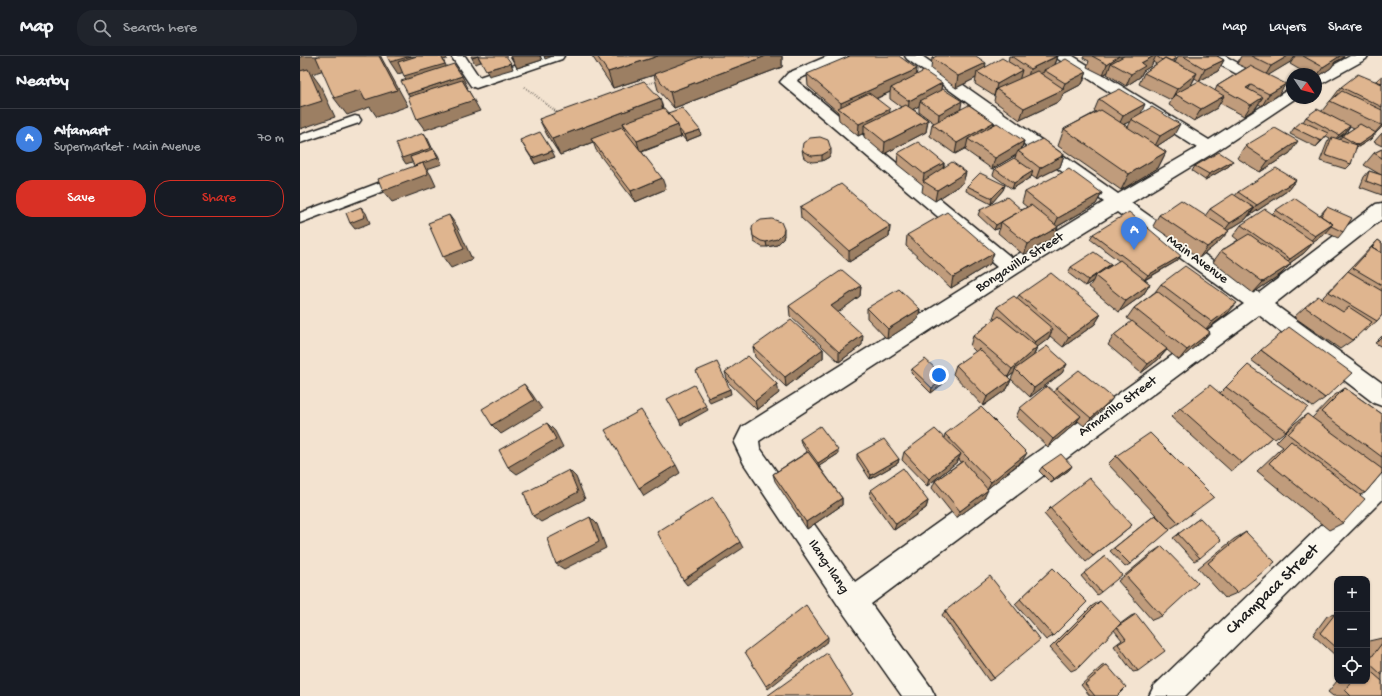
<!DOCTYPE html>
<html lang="en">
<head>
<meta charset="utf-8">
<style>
  :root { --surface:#171b24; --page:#20242c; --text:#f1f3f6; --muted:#9ea1a6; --line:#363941; --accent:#d93025 }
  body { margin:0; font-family:"Gochi Hand",sans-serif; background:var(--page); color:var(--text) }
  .controls { position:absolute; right:12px; bottom:12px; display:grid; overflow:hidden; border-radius:8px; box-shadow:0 1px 3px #0004 }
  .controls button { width:36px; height:36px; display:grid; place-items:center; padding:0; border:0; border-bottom:1px solid var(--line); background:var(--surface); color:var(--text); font:20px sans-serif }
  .compass { position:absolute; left:986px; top:12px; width:36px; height:36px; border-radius:50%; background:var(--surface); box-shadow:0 1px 3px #0004; rotate:125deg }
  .you { position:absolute; left:639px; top:319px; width:14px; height:14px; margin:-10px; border:3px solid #fff; border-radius:50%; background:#1a73e8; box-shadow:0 0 0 6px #1a73e833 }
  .badge { display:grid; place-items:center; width:26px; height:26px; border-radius:50%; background:var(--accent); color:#fff; font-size:13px; font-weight:700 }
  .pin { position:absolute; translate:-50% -33px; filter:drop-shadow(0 1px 2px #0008) }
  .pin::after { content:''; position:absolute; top:21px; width:14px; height:12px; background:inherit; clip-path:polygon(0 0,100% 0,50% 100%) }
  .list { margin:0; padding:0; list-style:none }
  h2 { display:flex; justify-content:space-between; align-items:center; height:52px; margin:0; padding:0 16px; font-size:17px }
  h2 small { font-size:13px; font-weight:400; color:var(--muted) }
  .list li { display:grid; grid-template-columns:26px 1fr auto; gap:12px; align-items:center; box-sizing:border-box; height:60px; padding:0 16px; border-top:1px solid var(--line) }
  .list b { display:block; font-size:15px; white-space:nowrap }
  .list p { margin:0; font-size:13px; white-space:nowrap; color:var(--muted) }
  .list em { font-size:13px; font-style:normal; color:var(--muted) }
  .actions { display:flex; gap:8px; padding:12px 16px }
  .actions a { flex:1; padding:9px 0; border:1px solid var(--accent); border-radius:16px; text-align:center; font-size:14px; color:var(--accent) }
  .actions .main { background:var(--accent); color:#fff }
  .icon { flex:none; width:22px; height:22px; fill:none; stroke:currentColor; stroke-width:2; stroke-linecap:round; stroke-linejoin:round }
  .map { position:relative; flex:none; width:1082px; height:640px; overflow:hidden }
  header { display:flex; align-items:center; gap:24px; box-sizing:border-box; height:56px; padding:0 20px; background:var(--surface); border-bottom:1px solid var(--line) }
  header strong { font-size:19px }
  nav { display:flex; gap:22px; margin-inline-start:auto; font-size:14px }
  .search { width:280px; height:36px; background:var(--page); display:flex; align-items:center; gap:10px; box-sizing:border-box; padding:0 14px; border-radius:16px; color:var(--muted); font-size:15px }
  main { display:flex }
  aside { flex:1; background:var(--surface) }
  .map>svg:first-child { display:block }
</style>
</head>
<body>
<header>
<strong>Map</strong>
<div class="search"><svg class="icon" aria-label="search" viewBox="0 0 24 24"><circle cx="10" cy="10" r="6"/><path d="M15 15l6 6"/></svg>Search here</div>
<nav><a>Map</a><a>Layers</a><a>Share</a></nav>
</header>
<main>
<aside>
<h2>Nearby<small></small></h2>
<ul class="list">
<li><span class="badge" style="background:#3f7fe0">A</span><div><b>Alfamart</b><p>Supermarket · Main Avenue</p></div><em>70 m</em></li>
</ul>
<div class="actions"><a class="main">Save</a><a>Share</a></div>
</aside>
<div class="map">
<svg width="1082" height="640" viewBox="0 0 1082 640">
  <rect width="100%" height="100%" fill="#f3e3d0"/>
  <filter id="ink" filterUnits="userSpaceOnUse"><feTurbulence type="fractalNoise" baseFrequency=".025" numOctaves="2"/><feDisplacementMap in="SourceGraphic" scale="8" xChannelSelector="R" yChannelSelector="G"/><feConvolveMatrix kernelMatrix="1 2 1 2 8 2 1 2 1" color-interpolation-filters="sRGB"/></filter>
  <g filter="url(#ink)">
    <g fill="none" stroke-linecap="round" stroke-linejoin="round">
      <defs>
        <path id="lane" d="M55 60 59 61 61 64 59 67 0 87V79Z
          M81 126 86 128 88 131 86 134 0 167V157Z"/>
        <path id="street" d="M151 0H165L179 21 242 0H264L262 3 176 32 171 30Z
          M528 0H548L546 3 498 23 497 25 712 202 804 146 607 3 605 0H622L818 138 897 92 758 3 756 0H773L909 84 986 35 992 33V42H996L915 96 831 147 959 237 1076 148 1082 147V163L974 248 1082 327V350L1074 347 959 259 571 548 630 630 635 640H602L542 555 444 408 434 387 442 371 697 211 480 26 488 17ZM817 156 944 248 555 526 460 392 459 385 718 217Z
          M907 0H925L973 26 976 29 973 32 968 34 963 32 909 3Z
          M1050 0H1068L1066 3 1021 28 1016 30V19Z
          M1082 415V444L885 640H849L854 630 1073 419Z"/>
      </defs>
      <use href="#lane" stroke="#1c1c1c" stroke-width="3"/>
      <use href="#street" stroke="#1c1c1c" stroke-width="3"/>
      <path stroke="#1c1c1c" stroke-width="2" stroke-dasharray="0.5 2" stroke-linecap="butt" d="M345 29 359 24
        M225 31 259 58"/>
      <use href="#lane" fill="#fbf7ec" fill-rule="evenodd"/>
      <use href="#street" fill="#fbf7ec" fill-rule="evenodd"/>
    </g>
    <path fill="#c09c7b" stroke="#1c1c1c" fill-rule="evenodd" d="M210 0H240L242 4 217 12Z
      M292 0H482V11L374 52 358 34 354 19 313 32Z
      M709 0H758L755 9 787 16 782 28 763 38 760 45 720 64 694 45 695 40H694L675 28 676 22 656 32 631 13 632 2 685 12 708 6Z
      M784 0H872L876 2 874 6 875 7 878 0H917L924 4 918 15 899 25 895 22 891 29 890 30 915 35 917 30 946 12 937 8 941 0H1044L1043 2 1035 6 1031 12 1016 22V18H1007L990 8 992 5 968 19 978 39 962 50 959 48 955 53 944 60 920 47 917 52 894 65 869 49 872 43 871 44 839 28 844 17 856 8 853 6 851 10 843 15 840 21 826 30 807 18 808 16 803 19 787 11 789 5 783 2Z
      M507 18 616 19 642 27 641 34 661 53 694 66V68L724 85 722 93 764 99 760 111 736 123 732 120 731 121 712 133 693 119 695 113 715 102 716 99 692 113 665 94 666 92 655 98 630 80 632 68 634 67 619 56V50L613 53 628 64 626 76 584 98 564 81V77L558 80 539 64 538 56 508 30ZM590 36V43L601 51 590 57 576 43Z
      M1082 20V71L1076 77 1071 83 1055 93 1051 108 1046 113 1020 105 1027 87 1030 82 1026 80 1016 91 990 78 994 72 1003 66 1006 61 1022 55 1030 45 1032 43 1041 31 1076 25ZM1050 70 1054 72 1042 80 1039 84 1037 83 1046 76Z
      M360 42 363 52 368 57 401 79 386 85 381 79V81L342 96 366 133 335 146 296 94 293 86 260 99 247 79 239 63Z
      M799 43 841 57 874 79 857 90 866 96 858 112 821 134 758 90 764 73 796 56 794 55ZM831 65 828 71 824 68Z
      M1082 77V90L1074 86Z
      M220 84 255 101 235 108Z
      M945 90 990 97 960 116 937 102Z
      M502 93 531 98 529 101 522 105 512 106 504 102 503 99Z
      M1082 93V139L1060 131 1064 121 1069 115 1081 119 1064 109 1074 97Z
      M598 97 644 107V112L666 116 663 127 635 145 622 136 623 129 597 108Z
      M933 105 929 110 905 124 892 115 895 110Z
      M996 124 987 135 949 160H948L946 163 928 174 920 185 899 202 853 170 859 159 905 160 910 153 935 140 938 136Z
      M705 129 703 134 691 148 666 135 667 130Z
      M725 136 802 137 796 148 757 171 753 182 724 199 698 177 700 172 694 174 678 159 680 154H722L727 151 722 147Z
      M500 151 590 170 589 181 549 206 501 162Z
      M1027 151 1043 176 1038 182 1025 176 1023 179 1013 185 1014 186 1004 197 990 207 991 208 981 218 953 237 913 206 921 195 938 184 933 180 941 169 972 158 976 154 1020 159Z
      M452 173 484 179 483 183 477 189 467 191H462L454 186Z
      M793 178 877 205 845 224 850 228 843 239 819 256 789 231 793 225 785 230 768 217 771 211 811 208 809 211 819 205 790 183Z
      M607 179 690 208 651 232 606 190Z
      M1078 184 1082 187V259L1077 265 1065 275 1063 274 1053 284 1040 293 994 261 1005 251 1022 242Z
      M861 228 928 257 907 273 910 276 902 285 879 304 867 294 859 303 841 317 808 289 814 279 832 266 827 262 834 252 855 236Z
      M561 230 560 240 538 256 562 289 539 306 490 260 489 250Z
      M719 239 801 258 795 268 763 291 750 280 748 283 737 291 733 300 767 308 762 317 730 341 711 323 714 317 708 321 711 324 707 333 683 350 653 318 656 309 676 296 670 290 673 280 695 263 693 262 697 251 717 242Z
      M567 252 620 253 618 263 587 283 567 262Z
      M1082 280V291L1075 287Z
      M453 291 523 293V302L486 331 455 301Z
      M961 294 1025 342 1013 351 951 304Z
      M948 309 986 375 975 383 972 381 942 407 931 415 871 361 880 352 920 337Z
      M612 313 646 322 644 327 631 337 611 317Z
      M425 316 479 337 457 354 428 326Z
      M756 332 806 351 784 370 778 365 775 368 748 391 716 361 720 352 754 336Z
      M1045 332 1082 358V417L1065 437 1060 439 1043 467 1029 474 957 415 979 394 983 391 976 386 995 367 1007 358 1012 362 1032 341Z
      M645 378 722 405 687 433 684 442 656 462 632 432 635 425 661 406 659 403 657 406 627 430 602 404 604 396 644 382Z
      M500 383 538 398 519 410 542 442V449L507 473 475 425 473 418 507 396 501 387Z
      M557 398 599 403 598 407 570 423 557 403Z
      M816 400 879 467 870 473 830 508 825 511 810 495 855 459 869 473 808 408Z
      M772 410 769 414 751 427 739 415 742 411Z
      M571 434 628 445 626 452 594 474 570 441Z
      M750 452 832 469 786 506 744 458Z
      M900 462V502L894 505 873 482Z
      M946 476 937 537 925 542 898 512 934 483Z
      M862 490V560L852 564 818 525 853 496Z
      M805 500 801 536 797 539 781 520Z
      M753 512V580L746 584 715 548Z
      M800 545 820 568 831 560 836 558 838 615 833 616 814 590 822 584 814 574 778 612 771 615 750 592 792 550Z
      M645 555 694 622 689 625 642 559Z
      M1035 558 1037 560V601L1013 579 1027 560Z
      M1082 582V640H1033L1028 636 1037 625H1067V587L1069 585Z
      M807 609 817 640H790L781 629 802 610Z"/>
    <path fill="#9c7f64" stroke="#1c1c1c" d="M3 0H66L12 18 20 29 35 61 0 73V1Z
      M79 0H81V1L108 50 77 61 70 51 47 59 34 42Z
      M96 0H145L147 3 143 4 151 19 111 32 104 20 143 4 98 18 90 6Z
      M178 0 181 6 175 8 172 2Z
      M211 0H240L242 4 217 12Z
      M244 0H253L245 3Z
      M358 0H413L313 32 308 16Z
      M466 0H482V11L374 52 370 36Z
      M758 0 754 11 744 14V16L727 24 730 13Z
      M819 0H832L811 7 808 16 803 19 807 8Z
      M854 0H856L851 10 843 15 840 21 826 30 831 18 841 7Z
      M988 0H995L992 5 964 22 971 10Z
      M1040 0H1044L1043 2 1035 6 1031 12 1016 22 1023 11Z
      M924 4 918 15 899 25 905 13Z
      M211 7 213 13 189 20 186 14Z
      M686 7 684 19 677 16 676 22 656 32 658 20Z
      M617 13 616 25 591 32 590 36 544 57 541 54V47Z
      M722 14 719 25 696 33 694 40 697 28Z
      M787 16 782 28 763 38 760 45 720 64 724 52 762 34 765 27Z
      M897 17 891 29 877 39 875 38 872 43 871 44 877 33Z
      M162 20 168 32H167L180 55 125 74 117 63 115 50 108 38Z
      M642 27 640 39 620 45 619 50 608 56 609 45Z
      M986 28 978 39 962 50 969 38Z
      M951 29 944 40 946 32Z
      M924 40 917 52 894 65 901 53Z
      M963 41 955 53 944 60 951 49Z
      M360 42 364 59 323 67 326 74 294 86 291 83 293 86 260 99 252 83Z
      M662 45 660 57 638 70 639 58Z
      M845 48 840 60 831 63V65L818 71 823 60Z
      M590 53 589 64 564 69V77L558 80 559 68Z
      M628 64 626 76 584 98 585 86Z
      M694 66 692 78 668 83 666 92 655 98 657 87Z
      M880 68 874 79 854 92 860 80Z
      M378 69 381 81 340 96 337 85Z
      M1082 69V71L1076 77 1071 83 1053 94 1058 89 1074 78Z
      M1050 70 1046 76 1034 85 1039 79Z
      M400 74 401 79 386 85 384 79Z
      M124 77 128 83 135 98 106 108 102 102Z
      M1028 77 1024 83 1016 91 1021 85Z
      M724 85 720 97 718 95 716 99 692 113 695 102Z
      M998 85 990 97 960 116 968 105Z
      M134 93 138 99 142 108 127 113 131 119 136 130 92 146 83 135 114 110Z
      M531 93V98L529 101 522 105V99Z
      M252 95 255 101 235 108 232 102Z
      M866 96 858 112 821 134 829 118Z
      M764 99 760 111 736 123 740 112Z
      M933 105 929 110 905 124 909 118Z
      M644 107 642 118 623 125 624 118Z
      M733 115 731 121 712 133 714 127Z
      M666 116 663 127 635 145 637 134Z
      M362 122 366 133 335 146 331 135Z
      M996 124 987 135 949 160 957 149Z
      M705 129 703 134 691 148 692 142Z
      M802 137 796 148 753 173 758 162Z
      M61 151 66 157 70 167 55 173 50 167Z
      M954 152 946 163 922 178 930 167Z
      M149 159 157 170 172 203 151 212 143 201Z
      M701 166 700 172 694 174 696 169Z
      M1033 168 1023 179 1005 191 1015 180Z
      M590 170 589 181 549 206V195Z
      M758 171 753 182 724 199 728 188Z
      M484 173V179L483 183 477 189 467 191 466 186Z
      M929 175 920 185 899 202 907 191Z
      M1014 186 1004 197 980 214 990 203Z
      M694 197 690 208 651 232 653 221Z
      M881 200 877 205 844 224 848 219Z
      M811 208 808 214 795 220 793 225 785 230 788 224Z
      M991 208 981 218 953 237 963 226Z
      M850 228 843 239 819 256 826 245Z
      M561 230 560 240 532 261 531 250Z
      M937 247 928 257 903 276 912 266Z
      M620 253 618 263 587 283 588 273Z
      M801 258 795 268 763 291 769 281Z
      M753 273 748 283 731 296 735 286Z
      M910 276 902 285 879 304 887 294Z
      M563 279 562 289 539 306V296Z
      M737 291 733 301 715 313 714 317 707 322 712 313Z
      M523 293V302L486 331 485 321Z
      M867 293 859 303 841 317 848 308Z
      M767 308 762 317 730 341 734 332Z
      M646 322 644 327 631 337 632 332Z
      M711 324 707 333 683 350 687 341Z
      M224 328 232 338 242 353 201 378 192 369Z
      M477 328 479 337 457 354 455 345Z
      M430 333 431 338 410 347 408 342Z
      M813 342 806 351 784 370 791 362Z
      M406 350 408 354 381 369 379 364Z
      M781 360 775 368 748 391 753 383Z
      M247 367 255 375 263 391 217 418 208 411Z
      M538 394V398L518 411V407Z
      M727 397 722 405 687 433 691 426Z
      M661 398 657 406 627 430 629 423Z
      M599 403 598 407 570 423 571 419Z
      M376 409 380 417 344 440 339 432Z
      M772 410 769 414 751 427 754 423Z
      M269 414 276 421 285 443 241 466 233 460Z
      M688 434 684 442 656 462 660 455Z
      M542 442V449L507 473 506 466Z
      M628 445 626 452 594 474 596 468Z
      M290 461 297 468 306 492 264 513 256 508Z
      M440 486 443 492 387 529 383 524Z
      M528 581V585L468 633 466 630Z"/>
    <path fill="#dfb58f" stroke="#1c1c1c" d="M19 0H79L97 34 65 44 60 34 34 42 16 1Z
      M87 0H111L90 6Z
      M117 0H141L145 8 104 20 98 6Z
      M171 0H206L211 7 186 14 178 0 172 2Z
      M297 0H358L308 16Z
      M403 0H466L370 36 354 18Z
      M550 0H599L617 13 541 47 507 18Z
      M637 0H676L686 7 658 20 632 2Z
      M711 0H757L730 13Z
      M792 0H819L807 8Z
      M824 0H854L841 7 845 10 831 18 811 7Z
      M856 0H872L876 2 871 5 865 2 862 4Z
      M883 0H917L924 4 905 13Z
      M951 0H988L971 10Z
      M1003 0H1040L1023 11Z
      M702 2 722 14 697 28 677 16Z
      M865 2 897 17 877 33 844 17Z
      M766 3 787 16 765 27 744 14Z
      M154 8 162 20 108 38 101 25Z
      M950 10 986 28 969 38 951 29 946 32 963 41 951 49 917 30Z
      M8 13 22 45 0 52V15Z
      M624 15 642 27 609 45 591 32Z
      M737 15 764 33 724 52 696 33Z
      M1058 18 1082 28V51L1041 31Z
      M1082 20V27L1076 25Z
      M162 24 174 44 117 63 108 41Z
      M344 25 360 42 252 83 239 63Z
      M899 25 924 40 901 53 875 38Z
      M643 33 662 45 639 58 620 45Z
      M820 33 845 48 823 60 799 43Z
      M1042 35 1082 54V69H1081L1030 45Z
      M569 37 590 53 559 68 538 52Z
      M606 49 628 64 585 86 564 69Z
      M669 49 694 66 657 87 632 68Z
      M852 51 880 68 860 80 831 63Z
      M364 52 378 69 337 85 323 67Z
      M382 52 400 74 384 79 379 73 378 69 368 57Z
      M1017 53 1050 70 1039 79 1006 61Z
      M801 54 866 96 829 118 764 73Z
      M1002 65 1028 77 1021 85 994 72Z
      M697 67 724 85 695 102 668 83Z
      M1060 68 1076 77 1058 89 1042 80Z
      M322 71 362 122 331 135 291 83Z
      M975 72 998 85 968 105 945 90Z
      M240 76 252 95 232 102 220 84Z
      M124 77 131 92 102 102 96 87Z
      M520 81 528 84 531 93 529 95 522 99 512 100 504 96 502 93 503 87 510 82Z
      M1032 81 1057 89 1051 108 1025 99Z
      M742 83 764 99 740 112 718 95Z
      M618 86 644 107 624 118 598 97Z
      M134 93 138 102 114 110 110 101Z
      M1082 93V102L1074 97Z
      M919 96 933 105 909 118 895 110Z
      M714 102 733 115 714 127 695 113Z
      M652 106 666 116 637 134 623 125Z
      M123 107 128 118 83 135 78 123Z
      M976 112 996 124 957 149 938 136Z
      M769 113 802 137 758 162 725 136Z
      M1069 115 1082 119V131L1066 125Z
      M680 117 705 129 692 142 667 130Z
      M541 128 590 170 549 195 500 151Z
      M933 138 954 152 930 167 910 153Z
      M707 141 722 154 696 169 680 154Z
      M994 142 1033 168 1015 180 976 154Z
      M881 144 929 175 907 191 859 159Z
      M731 149 758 171 728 188 701 166Z
      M61 151 65 161 50 167 46 157Z
      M1027 151 1052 162 1043 176 1031 170 1033 168 1021 160Z
      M965 153 1014 186 990 203 941 169Z
      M647 156 694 197 653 221 607 179Z
      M829 156 881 200 848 219 793 178Z
      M149 159 164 193 143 201 128 167Z
      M472 163 481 166 484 173 483 177 477 183 466 186 461 185 453 180 452 173 453 169 461 164Z
      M949 178 991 208 963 226 921 195Z
      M1078 184 1082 187V197L1072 191Z
      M1072 191 1082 197V229L1053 212Z
      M794 196 811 208 788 224 771 211Z
      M820 204 850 228 826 245 795 220Z
      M885 210 937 247 912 266 861 228Z
      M542 214 561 230 531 250 563 279 539 296 489 250Z
      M1048 215 1082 235V259L1077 265 1029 236Z
      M751 217 801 258 769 281 719 239Z
      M599 233 620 253 588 273 567 252Z
      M857 235 910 276 887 294 834 252Z
      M714 240 753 273 735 286 697 251Z
      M1018 240 1043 256 1049 251 1072 266 1053 284 1005 251Z
      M699 260 737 291 712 313 673 280Z
      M491 264 523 293 485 321 453 291Z
      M832 265 867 293 848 308 814 279Z
      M989 271 1052 317 1025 342 961 294Z
      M747 290 767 308 734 332 715 313Z
      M679 293 711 324 687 341 656 309Z
      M448 300 477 328 455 345 425 316Z
      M625 303 646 322 632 332 612 313Z
      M417 306 430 333 408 342 396 315Z
      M948 309 1008 351 986 375 926 331Z
      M779 314 813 342 791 362 756 332Z
      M224 328 234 344 192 369 182 353Z
      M394 329 406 350 379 364 367 343Z
      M910 329 972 381 942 407 880 352Z
      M747 330 781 360 753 383 720 352Z
      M1045 332 1082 358V401L1021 356Z
      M681 351 727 397 691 426 645 378Z
      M341 354 376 409 339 432 305 374Z
      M1007 358 1082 413V417L1065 437 988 378Z
      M247 367 256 383 208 411 199 394Z
      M520 370 538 394 518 407 500 383Z
      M635 373 661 398 629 423 604 396Z
      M850 377 914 441 879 467 816 400Z
      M584 383 599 403 571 419 557 398Z
      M991 385 1065 443 1043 467 969 407Z
      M508 396 542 442 506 466 473 418Z
      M761 398 772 410 754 423 742 411Z
      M663 405 688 434 660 455 635 425Z
      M603 412 628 445 596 468 571 434Z
      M269 414 278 436 233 460 224 437Z
      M789 422 832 469 793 500 750 452Z
      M413 441 440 486 383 524 357 476Z
      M855 459 870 474 830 508 814 492Z
      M290 461 299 486 256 508 247 483Z
      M900 462 921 484 900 502 878 478Z
      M946 476 975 506 937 537 908 507Z
      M862 490 898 527 862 560 826 520Z
      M805 500 822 519 801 536 784 517Z
      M753 512 787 546 753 580 720 543Z
      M690 520 740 584 694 622 645 555Z
      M800 545 821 567 778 612 756 589Z
      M506 549 528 581 466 630 445 596Z
      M836 558 865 595 838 615 818 588 826 583 817 571Z
      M1035 558 1037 560V592L1020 577Z
      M1082 587V619L1068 606Z
      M527 597 552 638 549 640H467Z
      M807 609 826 631 817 640H795L785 628Z
      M1067 612 1082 625V640H1051L1045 634 1051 625H1067Z"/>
  </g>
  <g text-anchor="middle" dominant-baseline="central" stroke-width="3.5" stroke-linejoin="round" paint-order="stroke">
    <g font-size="14" fill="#1c1c1c" stroke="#fbf7ec">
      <text transform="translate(897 204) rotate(36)">Main Avenue</text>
      <text transform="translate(720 207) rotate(-32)">Bongavilla Street</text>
      <text transform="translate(818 351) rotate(-36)">Armarillo Street</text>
      <text transform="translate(528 511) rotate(56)">Ilang-Ilang</text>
    </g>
    <g font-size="17" fill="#1c1c1c" stroke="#fbf7ec">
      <text transform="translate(973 534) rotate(-44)">Champaca Street</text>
    </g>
  </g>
</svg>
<div class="controls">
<button>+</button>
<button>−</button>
<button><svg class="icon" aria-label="locate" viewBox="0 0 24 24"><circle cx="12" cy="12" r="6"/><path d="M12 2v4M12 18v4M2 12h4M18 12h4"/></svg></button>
</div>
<svg class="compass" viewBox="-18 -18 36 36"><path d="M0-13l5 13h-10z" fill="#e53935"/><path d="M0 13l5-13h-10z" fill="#9ea1a6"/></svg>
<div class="you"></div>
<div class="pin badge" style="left:834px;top:194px;background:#3f7fe0">A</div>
</div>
</main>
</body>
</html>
